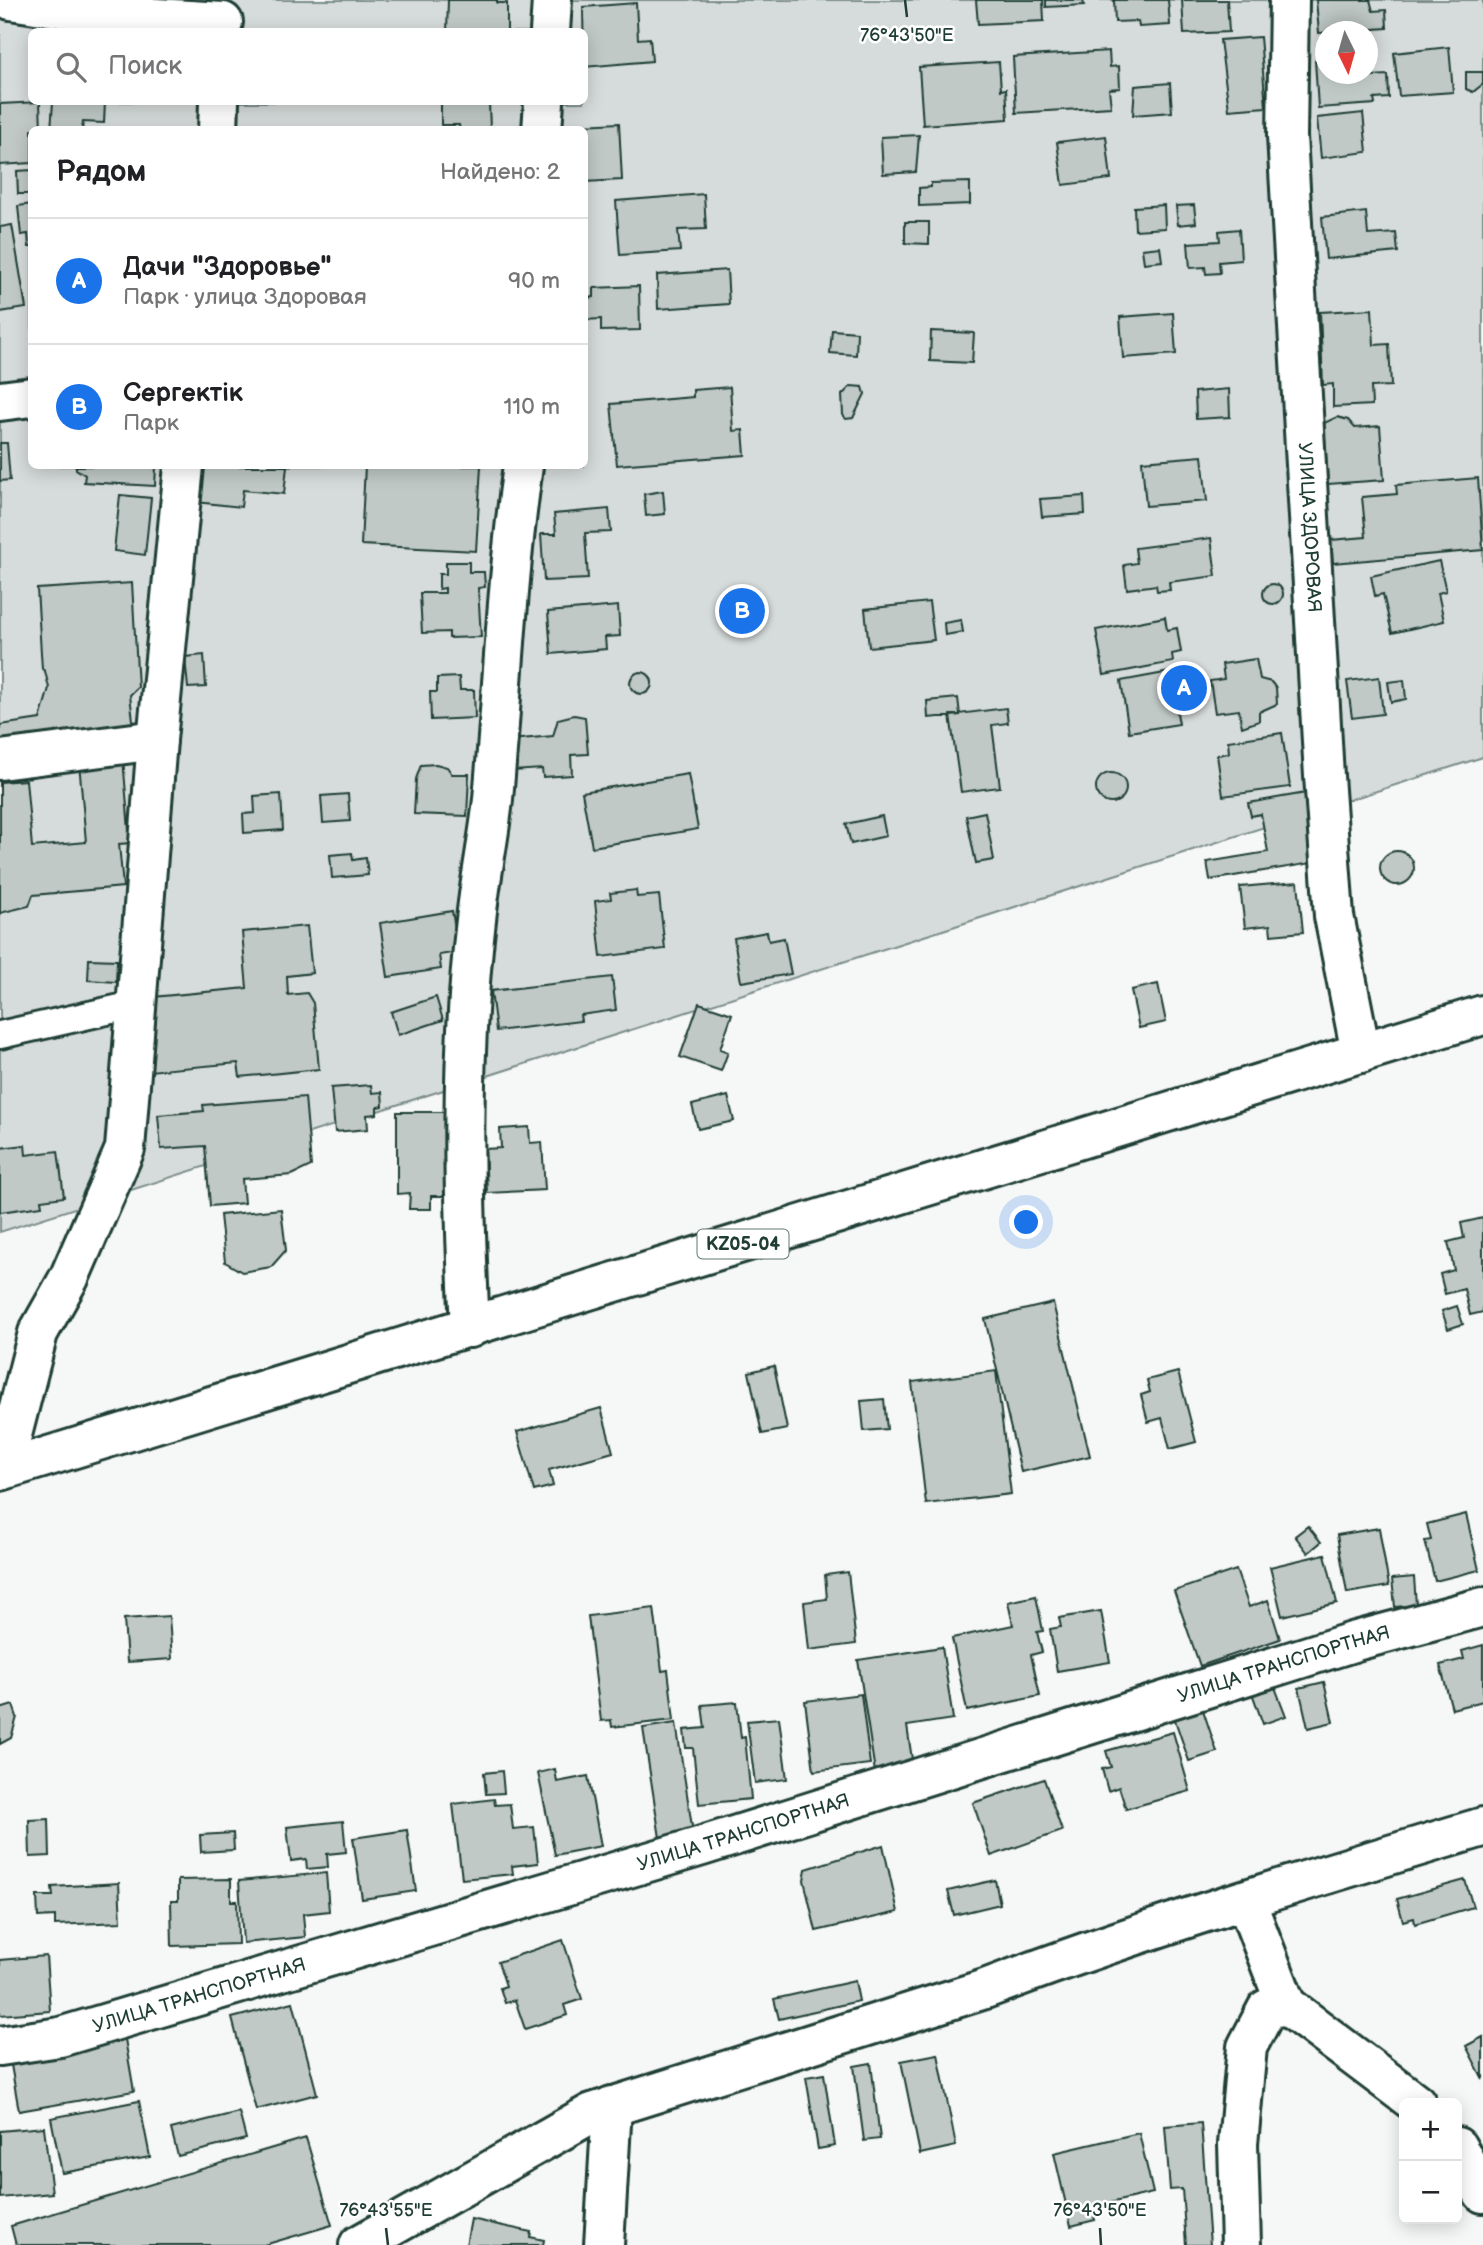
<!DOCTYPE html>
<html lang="ru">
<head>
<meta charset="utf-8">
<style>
  :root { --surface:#fff; --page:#f2f2f2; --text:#202124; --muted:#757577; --line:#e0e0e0; --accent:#1a73e8 }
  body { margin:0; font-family:"Balsamiq Sans",sans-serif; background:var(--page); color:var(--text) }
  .controls { position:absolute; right:21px; bottom:21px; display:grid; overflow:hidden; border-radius:10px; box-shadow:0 4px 18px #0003 }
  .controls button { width:63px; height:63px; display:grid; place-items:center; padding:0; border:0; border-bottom:2px solid var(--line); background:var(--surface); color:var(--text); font:35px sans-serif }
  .compass { position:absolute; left:1315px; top:21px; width:63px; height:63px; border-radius:50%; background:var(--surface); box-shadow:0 4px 18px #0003; rotate:175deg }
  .you { position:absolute; left:1027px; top:1223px; width:24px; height:24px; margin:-18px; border:5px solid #fff; border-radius:50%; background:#1a73e8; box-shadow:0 0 0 10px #1a73e833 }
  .badge { display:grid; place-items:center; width:46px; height:46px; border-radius:50%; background:var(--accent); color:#fff; font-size:23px; font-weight:700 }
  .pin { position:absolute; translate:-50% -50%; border:4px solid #fff; box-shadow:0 2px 7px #0006 }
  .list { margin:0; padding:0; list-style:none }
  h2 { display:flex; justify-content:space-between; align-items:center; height:91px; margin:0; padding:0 28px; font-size:30px }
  h2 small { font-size:23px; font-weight:400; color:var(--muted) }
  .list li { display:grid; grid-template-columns:46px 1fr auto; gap:21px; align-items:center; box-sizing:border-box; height:126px; padding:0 28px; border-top:2px solid var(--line) }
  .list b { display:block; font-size:26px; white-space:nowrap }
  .list p { margin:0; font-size:23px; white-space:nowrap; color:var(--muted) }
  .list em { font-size:23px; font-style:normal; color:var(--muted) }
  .icon { flex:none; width:38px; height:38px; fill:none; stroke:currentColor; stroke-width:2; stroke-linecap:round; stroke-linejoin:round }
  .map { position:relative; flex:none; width:1483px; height:2245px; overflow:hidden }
  .search { position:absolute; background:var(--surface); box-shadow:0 4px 18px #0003; left:28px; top:28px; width:560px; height:77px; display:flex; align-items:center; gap:18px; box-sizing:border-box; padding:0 24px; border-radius:10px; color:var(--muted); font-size:26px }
  .panel { position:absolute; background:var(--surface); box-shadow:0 4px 18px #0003; left:28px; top:126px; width:560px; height:343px; border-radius:10px }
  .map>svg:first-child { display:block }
</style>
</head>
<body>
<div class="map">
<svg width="1483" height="2245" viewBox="0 0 1483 2245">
  <rect width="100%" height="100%" fill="#f6f7f7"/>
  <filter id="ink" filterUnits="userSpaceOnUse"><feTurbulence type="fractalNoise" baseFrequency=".0143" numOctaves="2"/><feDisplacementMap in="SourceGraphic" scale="14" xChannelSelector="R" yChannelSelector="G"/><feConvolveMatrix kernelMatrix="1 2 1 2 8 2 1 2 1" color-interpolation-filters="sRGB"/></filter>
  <g filter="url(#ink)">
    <path fill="#d6dcdb" stroke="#7a8c88" stroke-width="2" fill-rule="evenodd" d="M0 0H1483V757L0 1232ZM32 32H584V102H32ZM1326 32H1368V74H1326ZM32 130H584V466H32Z"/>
    <path fill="#c0c9c6" stroke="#1f3d34" stroke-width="2" d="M448 0H497V3H507V32H447Z
      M976 0H1043L1044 21 978 24Z
      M1046 0H1083L1084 5 1046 7Z
      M1114 0H1168L1170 25 1139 27 1138 21 1115 22Z
      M1182 0H1227L1229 32 1184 34Z
      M1316 0H1370L1373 11 1386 10 1387 28 1319 33Z
      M636 3 638 39 650 38 652 61 584 67 583 7Z
      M1260 37 1266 107 1229 110 1220 40Z
      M1449 47 1453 92 1399 96 1394 53Z
      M1109 51 1110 67 1119 66 1120 88 1109 89 1111 107 1016 113 1013 57Z
      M1368 56 1371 76 1388 75 1389 98 1374 99 1375 104 1318 108 1315 60 1326 59V74H1368Z
      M999 62 1001 90 1006 89 1008 119 923 125 919 67Z
      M1466 72H1483V84L1473 92 1466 89Z
      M1170 83 1172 112 1133 115 1135 86Z
      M40 102 41 130H32V163L0 165V104Z
      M53 102H105L104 123 83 122 82 130H51Z
      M441 102H489L490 130H460L459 125H441Z
      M1363 113 1367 152 1321 158 1317 118Z
      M619 123 622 180 584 182V130H563V126Z
      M919 135 916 172 883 174 881 137Z
      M1106 136 1111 179 1063 185 1057 142Z
      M32 170V194H18L17 171Z
      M970 182V204L919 206V188L931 187V183Z
      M704 194 706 229 678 230 680 251 620 255 616 201Z
      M32 204V247H29L28 234 21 235 18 206Z
      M1164 205 1165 228 1135 230 1134 207Z
      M1194 205 1196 223 1178 225 1176 206Z
      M1366 212 1368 235 1396 233 1398 252 1326 259 1322 217Z
      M905 222H929V244L905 243Z
      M12 225 26 308 0 312V227Z
      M1239 229 1241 260 1219 262 1220 273 1206 274 1205 267 1190 268 1188 243 1220 241 1219 231Z
      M1160 247 1162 261 1144 263 1142 249Z
      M727 270 729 304 658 309 657 275Z
      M639 286 640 330 601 331V319L584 320V298L594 297V288Z
      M1372 309 1374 345 1389 344 1391 386 1371 387 1372 405 1333 407V384L1323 385 1320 312Z
      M1173 313 1176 354 1123 358 1120 317Z
      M832 330 857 332 856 355 830 353Z
      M931 331 974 333 972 363 930 361Z
      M851 386 863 387 865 394 853 418 846 419 843 415 842 395Z
      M730 387 733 431 743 430 745 455 617 465 611 404 693 397V390Z
      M1229 389 1230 417 1196 419 1195 392Z
      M1337 417 1348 420 1355 428 1380 426 1384 480 1328 484 1324 423Z
      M0 443H7L10 480 0 481Z
      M1202 456 1207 501 1146 506 1142 461Z
      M76 466H156L155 486 84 482 85 475 76 469Z
      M200 466H287L284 494 243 490 241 507 196 502Z
      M365 466H481L476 551 361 545Z
      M1478 478 1483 550 1333 563 1331 540 1366 537 1362 497 1397 494 1396 485Z
      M663 491 665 514 646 516 644 494Z
      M120 495 151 498 145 555 114 551Z
      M1084 496 1085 514 1042 517 1040 499Z
      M609 509 611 532 585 533 588 579 544 581 541 534H556L554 514Z
      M1211 538 1216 576 1169 582 1170 590 1157 591 1156 585 1127 589 1124 565 1137 563 1135 548Z
      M1439 561 1446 591 1438 593 1444 621 1392 633 1383 594 1375 596 1371 576Z
      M446 562H469V572H484L485 587 478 588 481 637 449 638V632L422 633 420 593H445V588L439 589V574H446Z
      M132 583 138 687 130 695 134 729 0 747V725L40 719 49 688 45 671 42 669 37 589Z
      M1263 594a10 10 0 1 1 20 0a10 10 0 1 1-20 0Z
      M929 602 934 640 869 647 865 609Z
      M618 606 620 636 605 637 606 649 551 654 548 612Z
      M1165 617 1167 630 1177 628 1181 652 1172 654 1173 662 1104 675 1096 630Z
      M961 620 963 632 945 635 944 623Z
      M204 655 206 687 188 688 185 657Z
      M1256 659 1260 679 1271 682 1276 688 1277 704 1259 712V721L1242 727 1239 710 1215 713 1210 681 1224 679 1222 664Z
      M1170 672 1179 724 1129 732 1121 681Z
      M630 683a11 11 0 1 1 22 0a11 11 0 1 1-22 0Z
      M459 677 460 690H474L475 718 431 720 430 692H437V678Z
      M1379 677 1383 714 1352 718 1347 681Z
      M1404 680 1406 699 1391 702 1388 682Z
      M958 698 960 715 928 718 927 701Z
      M1006 708 1008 723 992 725 1000 787 961 792 950 715Z
      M574 715 585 717 588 754 571 755 572 775 543 777 542 769 513 771 510 740 553 736 558 719Z
      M1282 733 1290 787 1223 796 1217 755 1229 753 1228 741Z
      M123 758 130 843 119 844 123 887 33 895 29 906 0 913V782L26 780 32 847 86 842 79 762Z
      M436 764 447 767 452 774H469L467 816 414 814 416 779 421 765Z
      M1096 788a15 15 0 1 1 30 0a15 15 0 1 1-30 0Z
      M688 774 698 829 592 847 582 792Z
      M1312 792 1324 861 1210 880 1207 862 1268 852 1261 814 1251 816 1248 803Z
      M281 794 283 830 244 833 243 814 255 813 254 796Z
      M348 794 350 821 323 823 321 796Z
      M985 812 994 860 976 863 966 816Z
      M882 816 886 836 851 844 846 824Z
      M1380 868a17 17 0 1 1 34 0a17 17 0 1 1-34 0Z
      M352 853 353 860 366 858 368 875 332 878 330 855Z
      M1298 882 1303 932 1271 935 1270 925 1245 928 1240 887Z
      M636 890 637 897 659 895 665 949 601 957 595 901 611 899 610 893Z
      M452 911 459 952 439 955 441 969 388 977 380 923Z
      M307 926 312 973 287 976 288 995 307 993 313 1003 319 1069 240 1077 238 1063 149 1071 142 998 247 988 242 932Z
      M767 932 769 941 784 938 791 974 741 982 734 938Z
      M89 959 117 960 116 982 88 980Z
      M612 977 616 1010 580 1015 581 1021 496 1031 491 991Z
      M1158 984 1166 1022 1139 1028 1131 990Z
      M436 997 443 1020 398 1035 391 1012Z
      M699 1003 732 1014 720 1049 728 1052 721 1071 680 1057Z
      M371 1085 372 1093 382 1092 383 1106 377 1107V1114L367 1115 368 1129 335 1132 331 1088Z
      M728 1096 734 1121 698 1129 692 1105Z
      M305 1097 311 1166 292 1175 242 1179 244 1203 210 1206 205 1146 161 1149 158 1115 204 1111 203 1105Z
      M397 1112H451V1196H431V1209H409L410 1193 397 1194Z
      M529 1127 530 1143 542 1142 545 1190 487 1193 485 1149 501 1148 500 1129Z
      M25 1145 26 1155 58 1151 64 1197 41 1200 42 1206 0 1212V1148Z
      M281 1209 286 1250 271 1267 242 1272 225 1262 220 1215Z
      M1483 1218V1312L1470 1315 1464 1289 1445 1294 1440 1274 1454 1270 1448 1242 1464 1238 1461 1223Z
      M1053 1303 1090 1456 1021 1472 985 1319Z
      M1457 1306 1463 1324 1448 1329 1442 1311Z
      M774 1366 787 1429 762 1434 749 1372Z
      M996 1371 1011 1494 926 1504 912 1382Z
      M1178 1372 1196 1442 1170 1449 1162 1418 1148 1422 1141 1395 1150 1392 1147 1380Z
      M884 1399 887 1429 864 1431 861 1401Z
      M601 1408 613 1452 549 1470 553 1486 534 1491 517 1432Z
      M1466 1514 1479 1570 1435 1581 1425 1541 1431 1540 1427 1524Z
      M1308 1526 1321 1542 1308 1553 1295 1536Z
      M1379 1528 1389 1586 1347 1593 1337 1535Z
      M1325 1554 1337 1603 1282 1616 1270 1567Z
      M1236 1570 1249 1607 1268 1600 1280 1639 1200 1666 1174 1591Z
      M848 1572 856 1644 809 1650 804 1602 827 1599 825 1575Z
      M1414 1577 1416 1605 1395 1607 1392 1579Z
      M1036 1596 1043 1631 1037 1632 1042 1652 1031 1655 1040 1696 967 1711 952 1638 1013 1625 1008 1602Z
      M654 1608 662 1671 668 1670 674 1720 612 1727 611 1720 601 1721 588 1616Z
      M1101 1611 1110 1662 1057 1671 1050 1629 1061 1627 1059 1618Z
      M169 1616 172 1659 127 1662 124 1619Z
      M1483 1645V1701L1452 1709 1440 1665 1464 1659 1462 1651Z
      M942 1647 953 1719 907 1726 913 1766 875 1772 858 1660Z
      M1273 1682 1286 1716 1263 1724 1251 1690Z
      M1324 1682 1333 1722 1308 1728 1299 1688Z
      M861 1694 870 1764 814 1771 805 1701Z
      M737 1702 741 1738 745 1737 751 1799 699 1804 693 1748H686L684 1730 705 1728 702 1705Z
      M13 1705 17 1717 11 1738 0 1744V1709Z
      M1202 1707 1217 1752 1189 1761 1174 1717Z
      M779 1718 787 1779 755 1783 747 1721Z
      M676 1723 693 1833 660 1838 643 1728Z
      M1173 1732 1190 1791 1126 1809 1119 1787 1108 1791 1102 1769 1111 1767 1106 1751Z
      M555 1769 557 1782 588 1776 601 1846 555 1855 538 1773Z
      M502 1771 504 1793 486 1794 484 1773Z
      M1044 1779 1062 1831 991 1856 973 1803Z
      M494 1799 495 1805 510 1804 513 1829 534 1827 538 1863 512 1866 513 1874 462 1879 453 1804Z
      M49 1819 50 1856 30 1857 29 1820Z
      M343 1821 346 1852 327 1854 328 1867 307 1869 306 1859 291 1861 287 1827Z
      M407 1830 416 1891 362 1899 353 1838Z
      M233 1833 234 1850 201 1852 200 1835Z
      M883 1845 898 1912 816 1931 804 1880 806 1869Z
      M326 1873 329 1911 303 1914 305 1937 243 1943 239 1881Z
      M231 1879V1901H237L238 1944 172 1946 171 1901H178V1880Z
      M995 1880 1000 1904 954 1915 948 1891Z
      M1465 1880 1473 1907 1415 1924 1414 1918 1403 1921 1397 1899Z
      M119 1883 121 1922 55 1925V1916L38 1917 37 1896H53L52 1887Z
      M563 1940 582 1999 564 2005 567 2015 525 2029 515 2000 505 2003 500 1988 506 1986 498 1962Z
      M46 1956 50 2011 0 2015V1960Z
      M855 1981 859 2001 779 2019 774 1999Z
      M293 2002 317 2094 256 2110 232 2018Z
      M1483 2037V2079L1466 2046Z
      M125 2039 134 2091 19 2111 10 2059Z
      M938 2054 956 2146 920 2154 901 2061Z
      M871 2063 880 2139 864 2141 854 2066Z
      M824 2074 835 2146 818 2149 806 2077Z
      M139 2101 150 2157 62 2173 51 2118Z
      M239 2112 246 2139 178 2156 171 2129Z
      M1201 2123 1210 2245H1186L1182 2189 1170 2190 1165 2126Z
      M44 2127 52 2193 0 2198V2131Z
      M1139 2133 1153 2193 1092 2207 1095 2220 1071 2226 1054 2153Z
      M306 2138 332 2225 264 2245H16L11 2226Z
      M471 2219 531 2232 530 2237 544 2240 543 2245H466Z"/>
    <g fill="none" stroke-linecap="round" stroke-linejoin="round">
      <defs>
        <path id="lane" d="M0 1035 138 1004"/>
        <g id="street">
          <path d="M11 0 105 15 223 22"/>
          <path id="s1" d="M1289 0 1287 136 1324 776 1334 916 1361 1053"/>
          <path d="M550 32 552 0"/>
          <path d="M218 130 219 102"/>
          <path d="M542 130 544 102"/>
          <path d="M0 401 32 397"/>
          <path d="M0 760 157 740"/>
          <path d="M470 1328C463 1191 460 1057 476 920 480 879 489 839 493 799 503 688 507 576 523 466"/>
          <path d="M3 1470 38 1333 69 1278 125 1149 157 740 184 466"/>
          <path d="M1246 1901 1286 2005 1416 2103"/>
          <path id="s2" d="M0 2046 60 2037 702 1846 1356 1641 1483 1607"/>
          <path d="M1457 2147 1483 2193"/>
          <path d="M359 2245 592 2113 985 1989C1148 1927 1316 1877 1483 1827"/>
          <path d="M604 2245 612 2106"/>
          <path d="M1241 2245 1238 2144 1247 2047 1267 2009 1286 2005"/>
        </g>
        <path id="primary" d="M0 1471 1483 1015"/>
      </defs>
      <use href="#lane" stroke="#1f3d34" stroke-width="32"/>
      <use href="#street" stroke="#1f3d34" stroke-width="44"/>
      <use href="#primary" stroke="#1f3d34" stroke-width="44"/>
      <use href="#lane" stroke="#fff" stroke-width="26"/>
      <use href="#street" stroke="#fff" stroke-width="38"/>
      <use href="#primary" stroke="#fff" stroke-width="38"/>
    </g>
  </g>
  <path fill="none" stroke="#1f3d34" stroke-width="2.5" d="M905 0 907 17M386 2228 388 2245M1100 2228 1101 2245"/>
  <g text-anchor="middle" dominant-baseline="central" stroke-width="5" stroke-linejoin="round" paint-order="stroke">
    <rect fill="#fff" stroke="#627771" stroke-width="2" x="697.5" y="1229.5" width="91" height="29" rx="5"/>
    <g font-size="18" font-weight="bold" fill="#1f3d34">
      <text x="743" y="1244">KZ05-04</text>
    </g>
    <g font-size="19" fill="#1f3d34" stroke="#fff">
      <text stroke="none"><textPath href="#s1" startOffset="528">УЛИЦА ЗДОРОВАЯ</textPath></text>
      <text stroke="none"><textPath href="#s2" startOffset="1340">УЛИЦА ТРАНСПОРТНАЯ</textPath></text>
      <text stroke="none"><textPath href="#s2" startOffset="774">УЛИЦА ТРАНСПОРТНАЯ</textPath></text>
      <text stroke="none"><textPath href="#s2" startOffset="206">УЛИЦА ТРАНСПОРТНАЯ</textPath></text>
    </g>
  </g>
  <g font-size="18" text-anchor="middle" fill="#1f3d34" stroke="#fff" stroke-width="5" stroke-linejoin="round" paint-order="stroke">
    <text x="907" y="41">76°43'50"E</text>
    <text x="386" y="2216">76°43'55"E</text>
    <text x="1100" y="2216">76°43'50"E</text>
  </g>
</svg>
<div class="controls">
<button>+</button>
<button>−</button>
</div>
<svg class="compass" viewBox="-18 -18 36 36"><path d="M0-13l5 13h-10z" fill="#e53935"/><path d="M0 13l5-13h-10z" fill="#757577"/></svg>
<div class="you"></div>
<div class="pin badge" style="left:1184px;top:688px">A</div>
<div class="pin badge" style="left:742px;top:611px">B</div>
<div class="search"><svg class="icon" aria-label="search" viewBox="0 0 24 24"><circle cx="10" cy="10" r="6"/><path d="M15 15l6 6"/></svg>Поиск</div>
<section class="panel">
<h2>Рядом<small>Найдено: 2</small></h2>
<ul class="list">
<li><span class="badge">A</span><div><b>Дачи &quot;Здоровье&quot;</b><p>Парк · улица Здоровая</p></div><em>90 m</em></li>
<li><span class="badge">B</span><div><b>Сергектік</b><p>Парк</p></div><em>110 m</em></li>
</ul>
</section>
</div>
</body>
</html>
